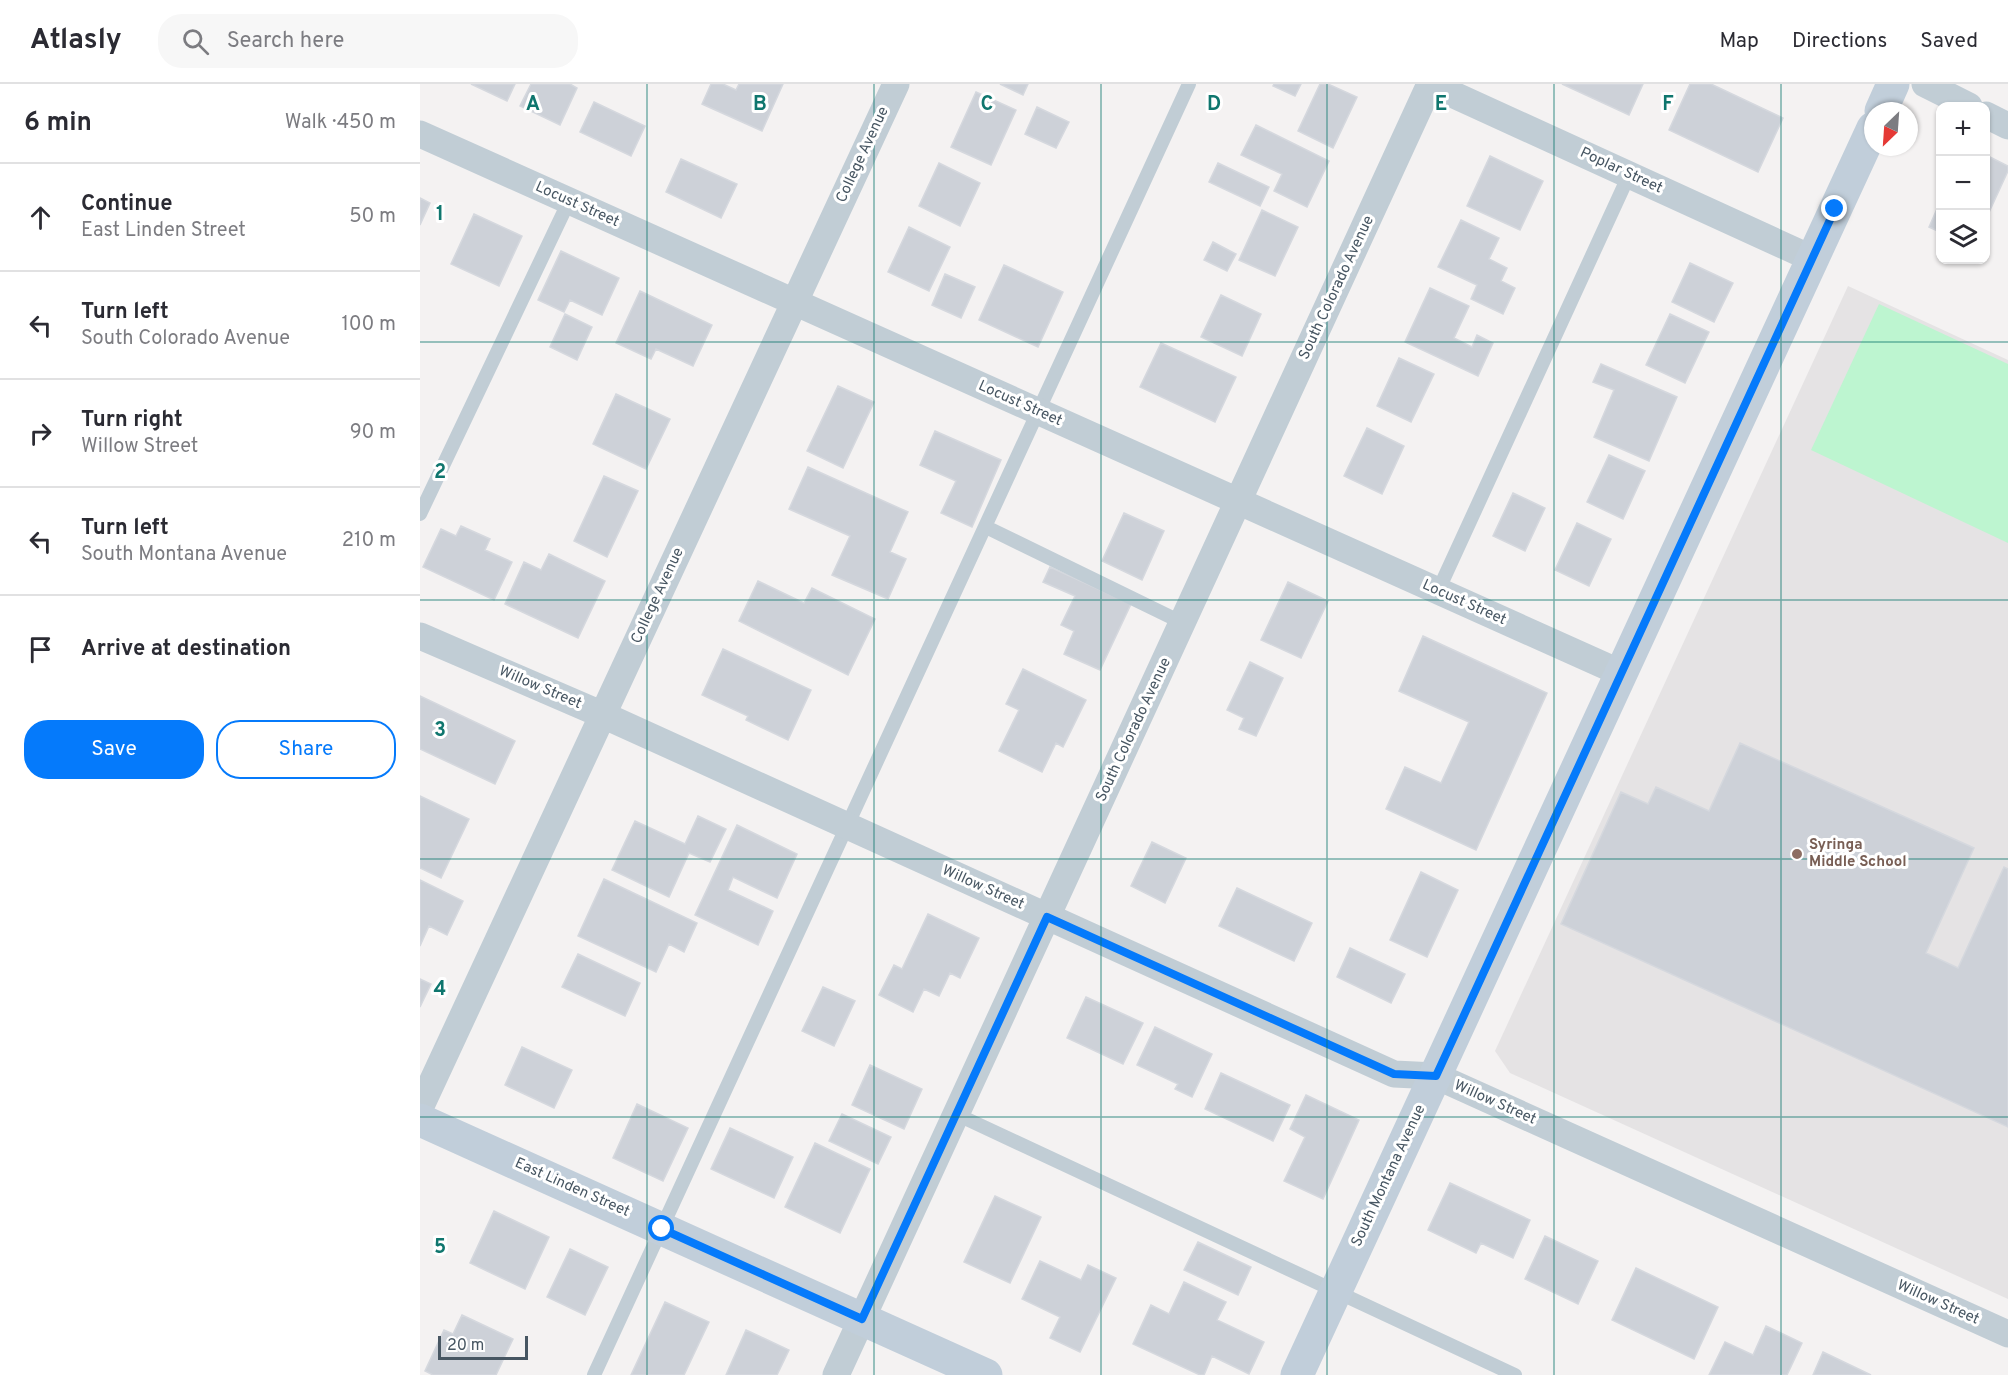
<!DOCTYPE html>
<html lang="en">
<head>
<meta charset="utf-8">
<style>
  :root { --surface:#fff; --page:#f7f7f7; --text:#2b2b33; --muted:#7c7c81; --line:#e1e1e2; --accent:#057afb }
  body { margin:0; font-family:Overpass,sans-serif; background:var(--page); color:var(--text) }
  .controls { position:absolute; right:18px; top:18px; display:grid; overflow:hidden; border-radius:12px; box-shadow:0 2px 4px #0004 }
  .controls button { width:54px; height:54px; display:grid; place-items:center; padding:0; border:0; border-bottom:2px solid var(--line); background:var(--surface); color:var(--text); font:30px sans-serif }
  .compass { position:absolute; left:1444px; top:18px; width:54px; height:54px; border-radius:50%; background:var(--surface); box-shadow:0 2px 4px #0004; rotate:205deg }
  .scale { position:absolute; left:18px; bottom:15px; width:90px; box-sizing:border-box; padding-left:6px; border:3px solid #475662; border-top:0; font-size:16px; line-height:21px; white-space:nowrap; color:#475662; -webkit-text-stroke:4px #fff; paint-order:stroke }
  .stop { position:absolute; width:18px; height:18px; margin:-14px; border:4px solid #057afb; border-radius:50%; background:#fff }
  .stop.end { background:#057afb; border-color:#fff; box-shadow:0 2px 6px #0008 }
  .list { margin:0; padding:0; list-style:none }
  h2 { display:flex; justify-content:space-between; align-items:center; height:78px; margin:0; padding:0 24px; font-size:26px }
  h2 small { font-size:20px; font-weight:400; color:var(--muted) }
  .list li { display:grid; grid-template-columns:39px 1fr auto; gap:18px; align-items:center; box-sizing:border-box; height:108px; padding:0 24px; border-top:2px solid var(--line) }
  .list b { display:block; font-size:22px; white-space:nowrap }
  .list p { margin:0; font-size:20px; white-space:nowrap; color:var(--muted) }
  .list em { font-size:20px; font-style:normal; color:var(--muted) }
  .actions { display:flex; gap:12px; padding:18px 24px }
  .actions a { flex:1; padding:14px 0; border:2px solid var(--accent); border-radius:24px; text-align:center; font-size:21px; color:var(--accent) }
  .actions .main { background:var(--accent); color:#fff }
  .icon { flex:none; width:33px; height:33px; fill:none; stroke:currentColor; stroke-width:2; stroke-linecap:round; stroke-linejoin:round }
  .map { position:relative; flex:none; width:1588px; height:1291px; overflow:hidden }
  header { display:flex; align-items:center; gap:36px; box-sizing:border-box; height:84px; padding:0 30px; background:var(--surface); border-bottom:2px solid var(--line) }
  header strong { font-size:28px }
  nav { display:flex; gap:33px; margin-inline-start:auto; font-size:21px }
  .search { width:420px; height:54px; background:var(--page); display:flex; align-items:center; gap:15px; box-sizing:border-box; padding:0 21px; border-radius:24px; color:var(--muted); font-size:22px }
  main { display:flex }
  aside { flex:1; background:var(--surface) }
  .map>svg:first-child { display:block }
</style>
</head>
<body>
<header>
<strong>Atlasly</strong>
<div class="search"><svg class="icon" aria-label="search" viewBox="0 0 24 24"><circle cx="10" cy="10" r="6"/><path d="M15 15l6 6"/></svg>Search here</div>
<nav><a>Map</a><a>Directions</a><a>Saved</a></nav>
</header>
<main>
<aside>
<h2>6 min<small>Walk · 450 m</small></h2>
<ul class="list">
<li><svg class="icon" aria-label="ahead" viewBox="0 0 24 24"><path d="M12 20V5M6 11l6-6 6 6"/></svg><div><b>Continue</b><p>East Linden Street</p></div><em>50 m</em></li>
<li><svg class="icon" aria-label="left" viewBox="0 0 24 24"><path d="M17 20v-9H6M10 6l-5 5 5 5"/></svg><div><b>Turn left</b><p>South Colorado Avenue</p></div><em>100 m</em></li>
<li><svg class="icon" aria-label="right" viewBox="0 0 24 24"><path d="M7 20v-9h11M14 6l5 5-5 5"/></svg><div><b>Turn right</b><p>Willow Street</p></div><em>90 m</em></li>
<li><svg class="icon" aria-label="left" viewBox="0 0 24 24"><path d="M17 20v-9H6M10 6l-5 5 5 5"/></svg><div><b>Turn left</b><p>South Montana Avenue</p></div><em>210 m</em></li>
<li><svg class="icon" aria-label="arrive" viewBox="0 0 24 24"><path d="M6 21V4h12l-3 4 3 4H6"/></svg><div><b>Arrive at destination</b></div></li>
</ul>
<div class="actions"><a class="main">Save</a><a>Share</a></div>
</aside>
<div class="map">
<svg width="1588" height="1291" viewBox="0 0 1588 1291">
  <rect width="100%" height="100%" fill="#f4f2f2"/>
  <path fill="#e5e3e4" d="M1428 202 1588 276V1215L1090 989 1075 967Z"/>
  <path fill="#bdf5d0" d="M1459 220 1588 280V459L1391 366Z"/>
  <path fill="#cdd1d8" stroke="#d5d8de" stroke-width="1.5" d="M51 0H95L87 17Z
    M111 0H150L157 4 140 41 100 22Z
    M291 0H303L316 6 319 0H363L342 47 282 20Z
    M580 0H608L603 11Z
    M854 0H881L875 12 853 2Z
    M900 0H908L937 13 913 64 878 47Z
    M1142 0H1223L1209 31Z
    M1270 0H1291L1363 34 1338 88 1249 46Z
    M556 8 596 26 571 81 531 63Z
    M174 18 225 42 211 72 160 48Z
    M617 23 649 38 636 64 605 50Z
    M836 41 909 77 887 123 854 107 862 90 821 71Z
    M1566 71 1588 82V87L1566 135Z
    M1070 72 1123 97 1100 146 1047 122Z
    M261 75 317 100 301 134 246 108Z
    M519 79 560 99 540 142 499 122Z
    M798 79 849 103 840 122 789 98Z
    M0 114 10 119 0 141Z
    M1520 118V148L1509 143Z
    M842 126 878 143 855 192 819 176Z
    M54 130 102 152 79 202 31 180Z
    M1041 136 1079 154 1069 175 1087 184 1081 197 1095 204 1083 230 1051 215 1057 201 1018 183Z
    M489 143 530 163 509 207 468 188Z
    M793 158 816 170 807 187 784 176Z
    M141 167 199 194 182 231 150 216 144 228 118 216Z
    M1270 179 1313 199 1294 238 1252 218Z
    M584 181 643 208 618 263 559 236Z
    M525 190 555 203 541 234 512 221Z
    M1010 204 1049 222 1034 254 1052 263 1057 251 1073 259 1058 292 985 258Z
    M220 207 292 241 273 282 236 265 231 275 196 259Z
    M801 211 841 230 822 272 781 253Z
    M145 230 172 243 157 276 130 263Z
    M1250 230 1289 248 1265 299 1226 281Z
    M741 259 816 293 795 338 720 303Z
    M979 274 1014 290 991 338 957 322Z
    M1181 280 1257 313 1229 377 1174 353 1194 306 1173 298Z
    M418 302 454 318 423 384 387 367Z
    M196 310 250 335 226 385 173 360Z
    M947 344 984 362 962 410 924 392Z
    M515 347 581 376 552 443 521 429 536 397 500 381Z
    M1189 371 1225 387 1203 435 1167 418Z
    M388 383 488 428 470 468 486 475 468 515 412 491 430 452 369 425Z
    M184 392 218 407 187 473 154 457Z
    M1093 409 1125 424 1105 467 1073 452Z
    M704 429 744 447 722 496 682 477Z
    M1157 439 1191 455 1169 502 1135 486Z
    M41 442 70 455 65 466 92 478 74 516 3 483 21 445 36 452Z
    M129 470 185 497 158 554 85 520 104 478 121 486Z
    M630 483 711 520 680 586 644 570 654 547 641 541 655 512 623 498Z
    M338 497 384 519 392 504 455 535 428 591 319 537Z
    M868 498 908 517 881 574 841 556Z
    M1003 552 1127 609 1056 766 966 725 985 683 1021 699 1049 638 979 607Z
    M303 565 391 606 368 656 326 636 328 632 282 611Z
    M830 578 863 594 836 652 819 645 824 634 807 626Z
    M603 585 666 616 643 663 636 659 622 688 579 667 599 626 586 620Z
    M0 612 95 657 75 700 0 665Z
    M1320 659 1554 764 1506 869 1538 884 1584 783 1588 785V1043L1141 840 1201 708 1228 720 1236 703 1289 727Z
    M0 712 49 735 21 794 0 784Z
    M278 732 306 745 290 778 269 769 249 813 192 786 215 737 265 760Z
    M317 741 377 770 357 814 313 793 308 806 353 827 338 861 275 831Z
    M732 758 766 774 745 819 711 802Z
    M1001 788 1038 806 1007 873 970 856Z
    M184 795 277 839 264 868 249 860 236 888 158 852Z
    M0 796 43 817 27 851 9 842 0 862Z
    M817 804 892 839 874 877 799 842Z
    M508 830 559 854 540 894 530 889 519 912 504 905 493 928 459 911 474 881 482 885Z
    M930 864 985 890 971 919 917 893Z
    M158 870 220 899 205 932 142 903Z
    M0 895 11 900 0 923Z
    M403 903 435 917 414 962 382 947Z
    M666 913 723 939 703 980 647 954Z
    M735 943 792 970 772 1013 755 1005 758 1000 717 981Z
    M102 963 152 986 134 1024 85 1001Z
    M450 981 502 1005 484 1045 432 1021Z
    M801 989 870 1021 853 1057 785 1025Z
    M886 1011 939 1036 903 1115 864 1097 885 1053 870 1045Z
    M217 1020 268 1044 243 1097 193 1074Z
    M422 1030 471 1053 458 1080 409 1057Z
    M310 1044 373 1073 354 1114 291 1085Z
    M395 1059 450 1085 420 1149 365 1123Z
    M1030 1099 1110 1136 1093 1174 1061 1159 1056 1169 1008 1146Z
    M575 1112 621 1133 590 1199 544 1178Z
    M74 1127 129 1153 105 1205 50 1179Z
    M1125 1152 1178 1177 1158 1220 1105 1195Z
    M778 1158 831 1183 818 1211 764 1186Z
    M150 1165 188 1183 165 1231 127 1213Z
    M620 1177 661 1196 668 1181 696 1194 660 1268 630 1254 640 1233 602 1215Z
    M1216 1184 1298 1223 1274 1275 1192 1236Z
    M764 1198 806 1218 797 1236 844 1258 829 1290 792 1272 784 1291H780L713 1260 731 1221 749 1230Z
    M245 1218 289 1238 264 1291H211Z
    M42 1231 93 1255 76 1291H13L5 1287 24 1246 33 1250Z
    M1346 1242 1382 1259 1367 1291H1289L1305 1258 1333 1271Z
    M326 1246 369 1266 357 1291H306Z
    M1403 1268 1451 1291H1393Z"/>
  <g fill="none" stroke-linecap="round" stroke-linejoin="round">
    <path stroke="#c1cdd5" stroke-width="14" d="M0 430 149 117
      M566 443 763 539
      M1018 507 1209 91
      M536 1030 1095 1291
      M174 1291 769 0"/>
    <path stroke="#c1cdd5" stroke-width="27" d="M1010 0 1393 175
      M1505 0 1549 22
      M1566 31 1588 42
      M0 50 1201 589
      M0 552 183 631 974 990 1016 992 1588 1250
      M0 1024 476 0
      M416 1291 1010 0"/>
    <path stroke="#c1ceda" stroke-width="33" d="M1461 27 1473 0
      M0 1036 566 1291
      M877 1291 1453 44"/>
  </g>
  <g fill="none" stroke-linecap="round" stroke-linejoin="round">
    <path stroke="#057afb" stroke-width="8" d="M242 1145 442 1235 627 833 974 990 1016 992 1415 125"/>
  </g>
  <path fill="none" stroke="#0f766e" stroke-width="1.5" stroke-opacity="0.55" d="M227 0V1291M454 0V1291M681 0V1291M907 0V1291M1134 0V1291M1361 0V1291M0 258H1588M0 516H1588M0 775H1588M0 1033H1588"/>
  <circle fill="#8d6e63" stroke="#fff" stroke-width="2" cx="1377" cy="770" r="6"/>
  <g text-anchor="middle" dominant-baseline="central" stroke-width="6" stroke-linejoin="round" paint-order="stroke">
    <g font-size="15" fill="#475662" stroke="#fff">
      <text transform="translate(443 71) rotate(-65)">College Avenue</text>
      <text transform="translate(1201 87) rotate(25)">Poplar Street</text>
      <text transform="translate(157 121) rotate(24)">Locust Street</text>
      <text transform="translate(917 204) rotate(-65)">South Colorado Avenue</text>
      <text transform="translate(600 320) rotate(24)">Locust Street</text>
      <text transform="translate(238 512) rotate(-65)">College Avenue</text>
      <text transform="translate(1044 519) rotate(24)">Locust Street</text>
      <text transform="translate(120 604) rotate(23)">Willow Street</text>
      <text transform="translate(714 646) rotate(-65)">South Colorado Avenue</text>
      <text transform="translate(563 804) rotate(24)">Willow Street</text>
      <text transform="translate(1075 1019) rotate(24)">Willow Street</text>
      <text transform="translate(969 1092) rotate(-65)">South Montana Avenue</text>
      <text transform="translate(152 1104) rotate(24)">East Linden Street</text>
      <text transform="translate(1518 1219) rotate(24)">Willow Street</text>
    </g>
    <g font-size="15" font-weight="bold" fill="#785e54" stroke="#fff" text-anchor="start">
      <text x="1389" y="761">Syringa<tspan x="1389" dy="17">Middle School</tspan></text>
    </g>
  </g>
  <g font-size="20" text-anchor="middle" font-weight="bold" fill="#0f766e" stroke="#fff" stroke-width="6" stroke-linejoin="round" paint-order="stroke">
    <text x="113" y="26">A</text>
    <text x="340" y="26">B</text>
    <text x="567" y="26">C</text>
    <text x="794" y="26">D</text>
    <text x="1021" y="26">E</text>
    <text x="1248" y="26">F</text>
    <text x="20" y="136">1</text>
    <text x="20" y="394">2</text>
    <text x="20" y="652">3</text>
    <text x="20" y="911">4</text>
    <text x="20" y="1169">5</text>
  </g>
</svg>
<div class="controls">
<button>+</button>
<button>−</button>
<button><svg class="icon" aria-label="layers" viewBox="0 0 24 24"><path d="M12 4l9 5-9 5-9-5zM3 14l9 5 9-5"/></svg></button>
</div>
<svg class="compass" viewBox="-18 -18 36 36"><path d="M0-13l5 13h-10z" fill="#e53935"/><path d="M0 13l5-13h-10z" fill="#7c7c81"/></svg>
<div class="scale">20 m</div>
<div class="stop" style="left:242px;top:1145px"></div>
<div class="stop end" style="left:1415px;top:125px"></div>
</div>
</main>
</body>
</html>
